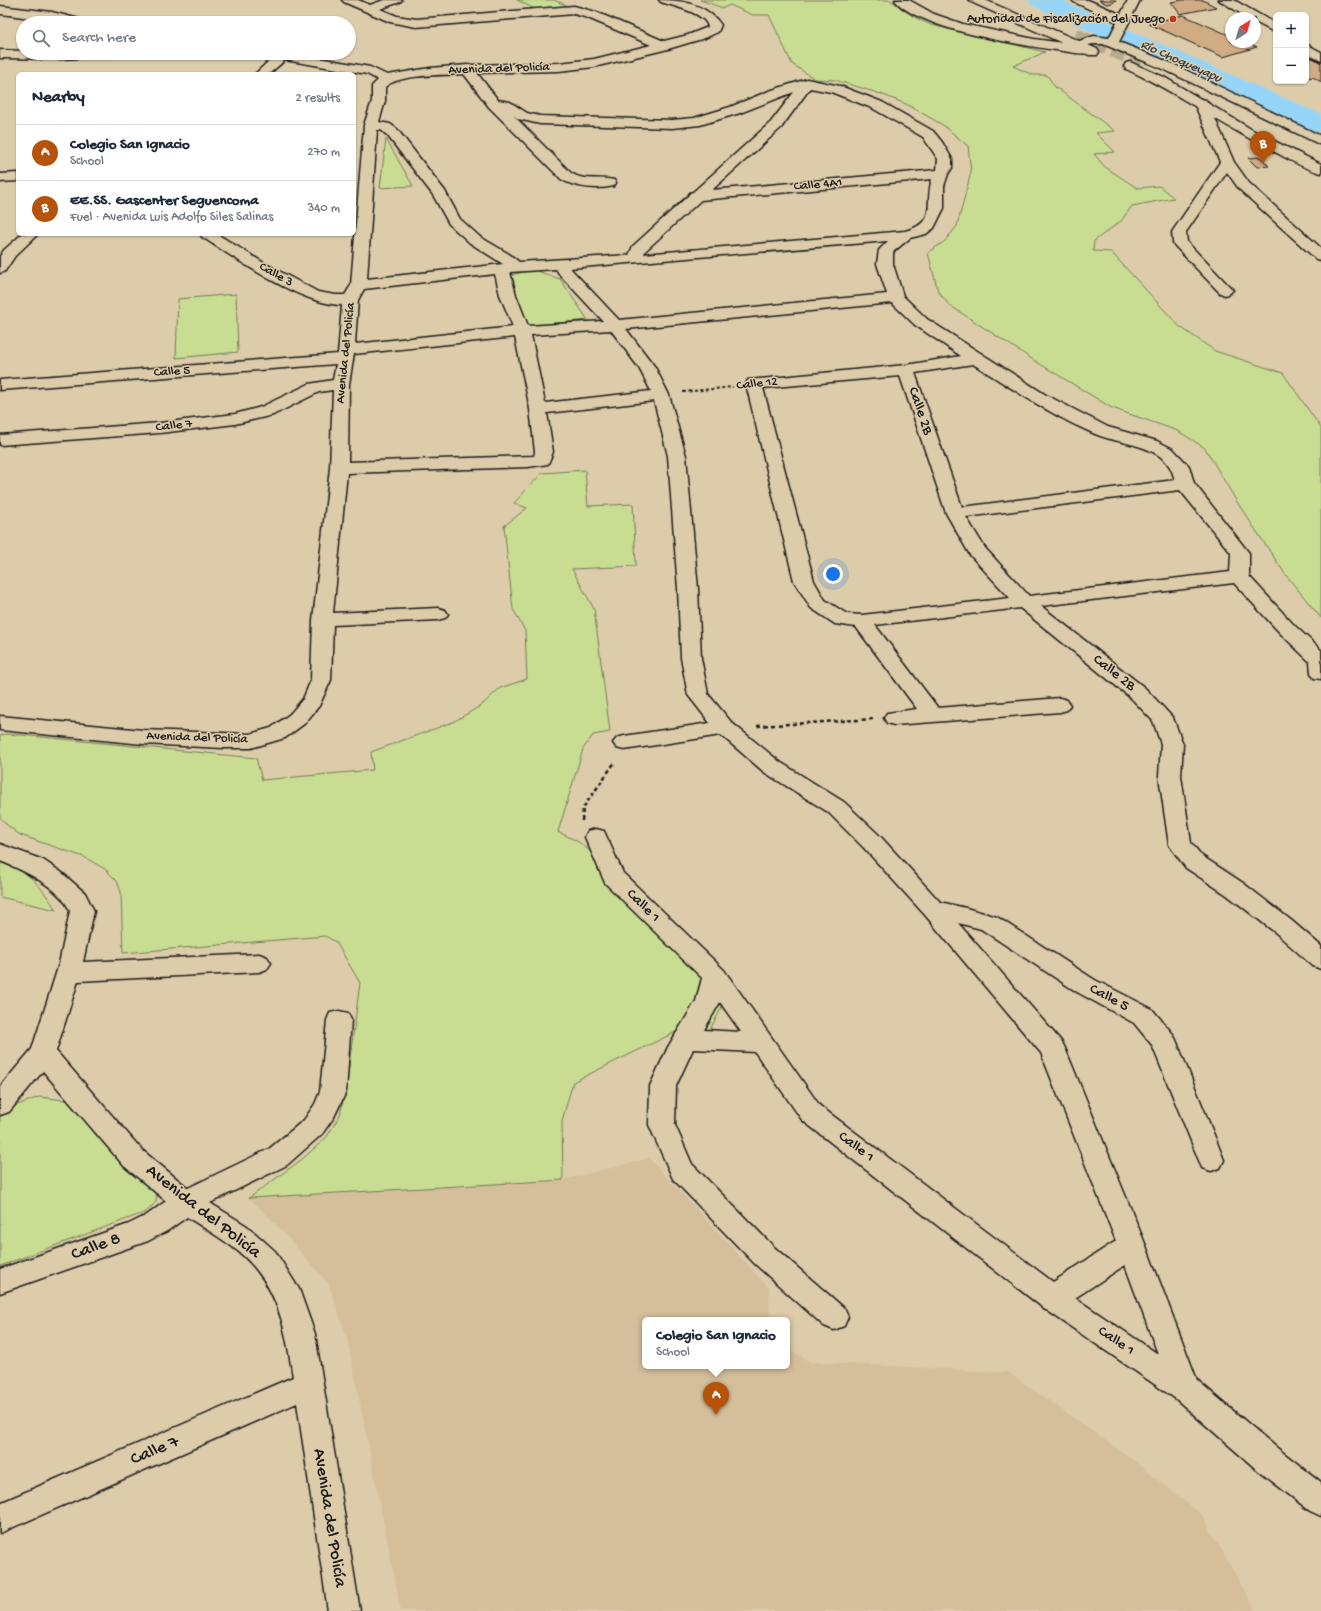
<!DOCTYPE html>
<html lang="en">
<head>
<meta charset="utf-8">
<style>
  :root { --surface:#fff; --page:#f2f2f3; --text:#1f2937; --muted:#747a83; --line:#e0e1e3; --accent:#b45309 }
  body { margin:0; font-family:"Gochi Hand",sans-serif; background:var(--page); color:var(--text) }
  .controls { position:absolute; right:12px; top:12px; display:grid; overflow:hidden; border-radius:6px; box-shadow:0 1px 3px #0004 }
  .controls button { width:36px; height:36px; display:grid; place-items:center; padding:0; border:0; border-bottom:1px solid var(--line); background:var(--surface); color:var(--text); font:20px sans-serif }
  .compass { position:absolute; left:1225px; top:12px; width:36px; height:36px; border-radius:50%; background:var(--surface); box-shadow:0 1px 3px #0004; rotate:37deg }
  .you { position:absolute; left:833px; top:574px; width:14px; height:14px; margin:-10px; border:3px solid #fff; border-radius:50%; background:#1a73e8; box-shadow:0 0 0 6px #1a73e833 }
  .badge { display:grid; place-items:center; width:26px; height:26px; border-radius:50%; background:var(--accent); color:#fff; font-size:13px; font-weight:700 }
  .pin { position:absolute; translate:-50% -33px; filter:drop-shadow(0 1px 2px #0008) }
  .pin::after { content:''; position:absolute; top:21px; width:14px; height:12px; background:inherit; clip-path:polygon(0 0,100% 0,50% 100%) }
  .popup { position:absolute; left:642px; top:1317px; width:148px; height:52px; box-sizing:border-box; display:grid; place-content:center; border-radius:6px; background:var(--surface); filter:drop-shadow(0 1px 3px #0005); font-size:13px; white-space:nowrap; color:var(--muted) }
  .popup b { font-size:15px; color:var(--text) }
  .popup::after { content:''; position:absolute; left:50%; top:100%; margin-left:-8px; border:8px solid transparent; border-top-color:var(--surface) }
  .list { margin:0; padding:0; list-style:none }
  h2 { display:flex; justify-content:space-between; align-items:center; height:52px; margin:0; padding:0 16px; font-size:17px }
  h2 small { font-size:13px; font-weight:400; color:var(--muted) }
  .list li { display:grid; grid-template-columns:26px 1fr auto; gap:12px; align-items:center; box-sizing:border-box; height:56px; padding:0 16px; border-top:1px solid var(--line) }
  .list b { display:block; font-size:15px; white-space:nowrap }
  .list p { margin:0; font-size:13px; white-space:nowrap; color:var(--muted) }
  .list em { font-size:13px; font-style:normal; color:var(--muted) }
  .icon { flex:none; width:22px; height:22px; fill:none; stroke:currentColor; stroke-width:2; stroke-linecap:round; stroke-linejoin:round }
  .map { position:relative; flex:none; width:1321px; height:1611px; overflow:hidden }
  .search { position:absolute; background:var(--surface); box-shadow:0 1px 3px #0004; left:16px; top:16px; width:340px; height:44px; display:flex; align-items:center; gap:10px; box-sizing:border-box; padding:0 14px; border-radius:22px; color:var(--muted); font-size:15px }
  .panel { position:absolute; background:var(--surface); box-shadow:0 1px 3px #0004; left:16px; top:72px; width:340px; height:164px; border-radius:6px }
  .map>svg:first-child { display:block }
</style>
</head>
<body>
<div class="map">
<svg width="1321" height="1611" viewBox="0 0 1321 1611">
  <rect width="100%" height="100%" fill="#dca"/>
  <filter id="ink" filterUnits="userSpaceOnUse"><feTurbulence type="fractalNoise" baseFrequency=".025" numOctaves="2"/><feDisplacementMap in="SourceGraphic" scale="8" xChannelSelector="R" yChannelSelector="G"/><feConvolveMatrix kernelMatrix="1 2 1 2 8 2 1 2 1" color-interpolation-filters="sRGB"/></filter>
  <g filter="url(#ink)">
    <path fill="#d5bf9b" d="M649 1158 769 1288 770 1320H645V1366H787V1347L810 1362 1008 1372 1129 1457 1202 1515 1256 1611H401L347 1338 328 1283 272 1220 249 1198 563 1180Z"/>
    <path fill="#c8dd92" stroke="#727c57" d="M517 0H554L568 6 535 9Z
      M700 0H890L914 17 931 25 1045 52 1013 66 1033 75H1047L1055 87 1115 131 1096 133 1115 152 1094 154 1105 167 1137 188 1159 186 1174 198 1132 206 1121 221 1094 241 1093 251 1111 252 1179 326 1215 351 1283 373 1321 428V618L1285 574 1237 502 1205 448 1178 431 1112 408 1032 359 949 305 938 291 928 253 945 241 957 226 971 172 968 146 943 125 906 104 881 94 835 80 815 79 792 64 769 15H753L730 5 723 8Z
      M386 139 413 186 380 188Z
      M534 270 560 279 588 320 526 326 510 275Z
      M236 294 238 352 176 358 178 299Z
      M585 470 588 506 633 504 636 566 572 569 594 609 610 732 593 735 583 749 558 832 577 841 599 858 720 986 723 1005 706 1037 692 1024 573 1082 562 1121 563 1180 249 1198 301 1160 326 1138 340 1115 347 1081 360 983 336 942 325 936 123 953 121 892 117 881 105 869 84 857 20 835 7 825 0 817V736L5 734 21 735 256 758 262 780 373 770 371 752 453 722 482 705 500 688 527 679 525 631 513 609 504 526 527 508 514 503 542 473Z
      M0 862C29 870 40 885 56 910L0 897Z
      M39 1097 73 1101 123 1165 157 1191 156 1202 146 1212 0 1266V1117L15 1106Z"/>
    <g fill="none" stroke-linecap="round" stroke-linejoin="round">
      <path fill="#97d5f8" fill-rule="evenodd" d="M1028 0H1061L1321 114V133L1311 130 1031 5Z"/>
    </g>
    <path fill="#d0ab83" stroke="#1c1c1c" d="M1099 0H1116L1113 3 1107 4Z
      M1182 0H1203L1216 7 1180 14 1171 2Z
      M1183 15 1231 36V42H1245L1257 47 1223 57 1149 24Z
      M1313 58 1321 63V82L1313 77 1306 78V59Z
      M1260 157 1269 166 1257 167 1248 158Z"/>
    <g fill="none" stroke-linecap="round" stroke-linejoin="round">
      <path stroke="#b6a98e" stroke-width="14" stroke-dasharray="14 6" stroke-linecap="butt" d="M1075 35 1141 62"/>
      <defs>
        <path id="minor" d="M342 0H358L370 5 384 0H402L400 2 380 9 397 16 416 19 574 6 596 12 664 41 688 35 708 27C706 13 673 6 661 2L659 0C682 0 707 4 721 25L718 32 705 38 668 49 594 67 559 71 477 73 498 100 510 102 527 113 540 116 672 120 694 118 730 107 769 91 807 79 840 86 882 102 933 131 942 142 952 159V168L948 174 944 186V208L934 228 926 234 910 238 893 252V264L903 296 927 319 1046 395 1108 427 1157 441 1173 449 1189 466 1194 483 1249 553V576L1294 625 1321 650V679L1314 678 1311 673 1310 662 1280 633 1234 583 1041 606 1145 688 1173 718 1183 744 1181 776 1191 843 1202 856 1243 883 1292 921 1321 946V969L1313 966 1276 933 1227 895 1186 868 1169 845 1159 776 1161 744 1153 721 1131 698 1020 608 875 625 938 708 1060 698 1067 700 1070 705 1067 710 1060 712 894 725 887 723 884 718 887 713 917 709 856 627 835 624 811 608 794 581 746 384 748 380 906 365 961 356 915 325 892 303 626 329 655 367 669 395 686 456 698 589 701 658 708 694 732 723 780 762 844 802 880 836 940 902 966 908 997 917 1095 980 1152 1009 1172 1033 1176 1040 1224 1160 1220 1168 1211 1171 1202 1168 1152 1045 1134 1023 1077 992 981 929 958 923 1061 1041 1065 1048 1146 1246 1197 1380 1277 1448 1321 1482V1516L1310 1511 1255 1468 1176 1399 1042 1307 802 1120 755 1052 693 1049 676 1086 675 1125 692 1164 775 1248 844 1308 848 1317 844 1326 834 1330 824 1326 755 1264 673 1179 649 1125 650 1086 668 1047 696 1001 702 978 605 883 585 837 588 831 596 829 604 831 623 873 724 970 820 1106 1053 1282 1116 1241 1041 1053 925 915 864 848 828 812 764 772 721 735 624 750 617 748 613 743 617 738 624 736 710 723 688 695 681 658 678 589 668 456 654 401 547 413 553 452 548 464 528 467 347 473 333 613 438 608 445 610 448 614 445 618 438 620 333 625 331 680 319 706 304 724 285 738 251 748H223L143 744 0 730V716L143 730 250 734 271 728 290 714 303 699 311 680 313 620 330 468 333 390 319 392 273 415 235 424 160 433 0 445V435L160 423 235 414 261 407 309 384 333 380 336 364 0 390V380L338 354 342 305C301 305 237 259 202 237L200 234H217L264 263 318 292 335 295H345L351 285 364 125 372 101V86L378 80 367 74 285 60 269 74H255L273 57 265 56 263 53H290L370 67 387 75 430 68 467 65 559 63 594 59 651 45 588 18 574 14 416 27 390 22 344 2ZM464 74 489 107 561 179C575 188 598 190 614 186L616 183 614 180C599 176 584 182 571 173L513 115 518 119 540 124 672 128 700 125 740 113 794 92 771 122 693 192 690 193 688 196 633 246 629 255 519 262 509 254 480 237 460 219 445 191 397 129 390 124 379 122 385 101V87C399 74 444 75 464 74ZM810 88 831 92 872 108 923 137 938 159 937 170 712 190 781 128ZM377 130H381L387 135 433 195 449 224 470 243 503 264 367 279ZM932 179C924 203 939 222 905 231L644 254 645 251 701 200ZM888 241 879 250 877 264 887 294 619 320 570 268ZM556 269 560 275 603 321 528 326 516 295 510 272ZM495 274 500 295 513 327 355 344 358 300 364 289ZM611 330 639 368 651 391 545 403 531 335ZM515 337 530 409 535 452 534 456 348 462 349 384 354 354ZM973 364C1013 389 1052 416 1095 434 1116 443 1143 443 1161 457 1169 463 1172 470 1175 480L962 507 915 373ZM900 376 946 513 970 555 1010 598 862 615 847 614 825 600 814 581 763 388ZM1180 490 1231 553 1230 572 1029 596 985 548 966 517ZM720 1002 741 1032 704 1030ZM1125 1265 1158 1354 1075 1298Z
          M895 0H909L934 14 963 24 1034 39 1085 46 1089 47 1091 50 1089 53C1079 55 1066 51 1056 50 1017 44 972 37 934 23 922 18 903 11 895 0Z
          M1072 0H1088L1127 17 1129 20 1127 23H1119L1074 2Z
          M0 6 52 12 83 20 85 23C57 23 28 17 0 14Z
          M0 50 23 51V53H113L111 56 107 57 58 59 0 58Z
          M1201 99 1206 100 1208 103 1234 162 1249 183 1321 248V260L1316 259 1239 189 1227 172 1186 232 1187 242 1230 287 1233 290 1230 293 1225 295 1220 293 1175 246 1173 243 1172 232 1220 162 1194 103 1196 100Z
          M18 173V181L0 182V174Z
          M22 234H38L15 256 5 271 0 273V256L4 250Z
          M0 844 43 860 61 872 85 893 94 911 83 962 259 954 267 957 271 963 267 969 259 972 78 981 56 1051 142 1150 188 1188 269 1149 304 1120 315 1104 320 1092 327 1020 330 1013 339 1011 348 1013 351 1020 346 1092 334 1117 322 1134 287 1165 210 1203 247 1226 275 1251 299 1289 315 1334 360 1611H328L297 1403 0 1533V1503L293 1377C287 1338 281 1299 255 1268 237 1246 210 1232 187 1217L167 1231 148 1241 0 1293V1269L129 1224 147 1215 166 1201 124 1166 43 1071 9 1112 0 1115V1087L32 1049 59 964 70 911C60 887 23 870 0 861Z"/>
        <path id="major" d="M969 0H985L1079 41 1094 36 1109 38 1128 0H1140L1119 42 1171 63 1321 136V145L1163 69 1103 44H1094L1088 45 1097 49 1099 52 1097 55H1089L971 2Z
          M1219 0H1234L1276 24V33L1255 22V18H1248Z
          M1306 44 1321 52V61L1306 53Z
          M1130 62 1164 77 1256 132 1321 164V173C1305 169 1288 159 1273 151 1223 126 1177 92 1126 69L1124 66 1126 63Z"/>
      </defs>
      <use href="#minor" stroke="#1c1c1c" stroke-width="3"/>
      <use href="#major" stroke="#1c1c1c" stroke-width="3"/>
      <path stroke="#1c1c1c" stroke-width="2" stroke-dasharray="3 2.5" stroke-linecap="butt" d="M683 392 733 387"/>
      <path stroke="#1c1c1c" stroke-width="2.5" stroke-dasharray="4 3" stroke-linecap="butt" d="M757 726 874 719
        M582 821 583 808 615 762"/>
      <use href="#minor" fill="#dca" fill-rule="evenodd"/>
      <use href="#major" fill="#dca" fill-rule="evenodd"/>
    </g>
  </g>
  <circle fill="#c8321e" stroke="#dca" stroke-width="1.5" cx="1173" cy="19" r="4"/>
  <g text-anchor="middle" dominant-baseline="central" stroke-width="3" stroke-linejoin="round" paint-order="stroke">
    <g font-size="13" fill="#1c1c1c" stroke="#dca" text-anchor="end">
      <text x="1165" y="19">Autoridad de Fiscalización del Juego</text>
    </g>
    <g font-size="13" font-style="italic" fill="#354148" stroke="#dca">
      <text transform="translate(1181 62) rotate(24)">Río Choqueyapu</text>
    </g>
    <g font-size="13" fill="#1c1c1c" stroke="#dca">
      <text transform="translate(499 69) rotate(-2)">Avenida del Policía</text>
      <text transform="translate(818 185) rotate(-5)">Calle 4A1</text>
      <text transform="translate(276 275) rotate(29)">Calle 3</text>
      <text transform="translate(346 353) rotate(-84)">Avenida del Policía</text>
      <text transform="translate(172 372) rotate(-4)">Calle 5</text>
      <text transform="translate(757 384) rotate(-6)">Calle 12</text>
      <text transform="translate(174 426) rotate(-6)">Calle 7</text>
      <text transform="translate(197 738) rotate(2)">Avenida del Policía</text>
    </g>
    <g font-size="15" fill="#1c1c1c" stroke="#dca">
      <text transform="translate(920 411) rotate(71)">Calle 2B</text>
      <text transform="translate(1114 673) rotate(38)">Calle 2B</text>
      <text transform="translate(643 906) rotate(44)">Calle 1</text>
      <text transform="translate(1109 998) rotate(28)">Calle 5</text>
      <text transform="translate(856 1147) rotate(37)">Calle 1</text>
      <text transform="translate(1116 1341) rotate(34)">Calle 1</text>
    </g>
    <g font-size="18" fill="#1c1c1c" stroke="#dca">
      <text transform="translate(203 1212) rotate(38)">Avenida del Policía</text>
      <text transform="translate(96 1247) rotate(-20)">Calle 8</text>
      <text transform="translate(155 1451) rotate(-23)">Calle 7</text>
      <text transform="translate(329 1518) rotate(81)">Avenida del Policía</text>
    </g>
  </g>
</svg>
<div class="controls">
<button>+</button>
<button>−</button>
</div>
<svg class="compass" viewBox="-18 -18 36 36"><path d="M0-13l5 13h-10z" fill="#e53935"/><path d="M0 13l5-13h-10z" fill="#747a83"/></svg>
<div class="you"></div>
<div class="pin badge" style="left:716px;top:1415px">A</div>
<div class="popup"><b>Colegio San Ignacio</b>School</div>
<div class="pin badge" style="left:1263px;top:164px">B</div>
<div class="search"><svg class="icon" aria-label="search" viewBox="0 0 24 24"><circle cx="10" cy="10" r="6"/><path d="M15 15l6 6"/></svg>Search here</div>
<section class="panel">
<h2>Nearby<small>2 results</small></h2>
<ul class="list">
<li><span class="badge">A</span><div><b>Colegio San Ignacio</b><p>School</p></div><em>270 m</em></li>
<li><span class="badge">B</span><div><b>EE.SS. Gascenter Seguencoma</b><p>Fuel · Avenida Luis Adolfo Siles Salinas</p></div><em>340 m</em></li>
</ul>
</section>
</div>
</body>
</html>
